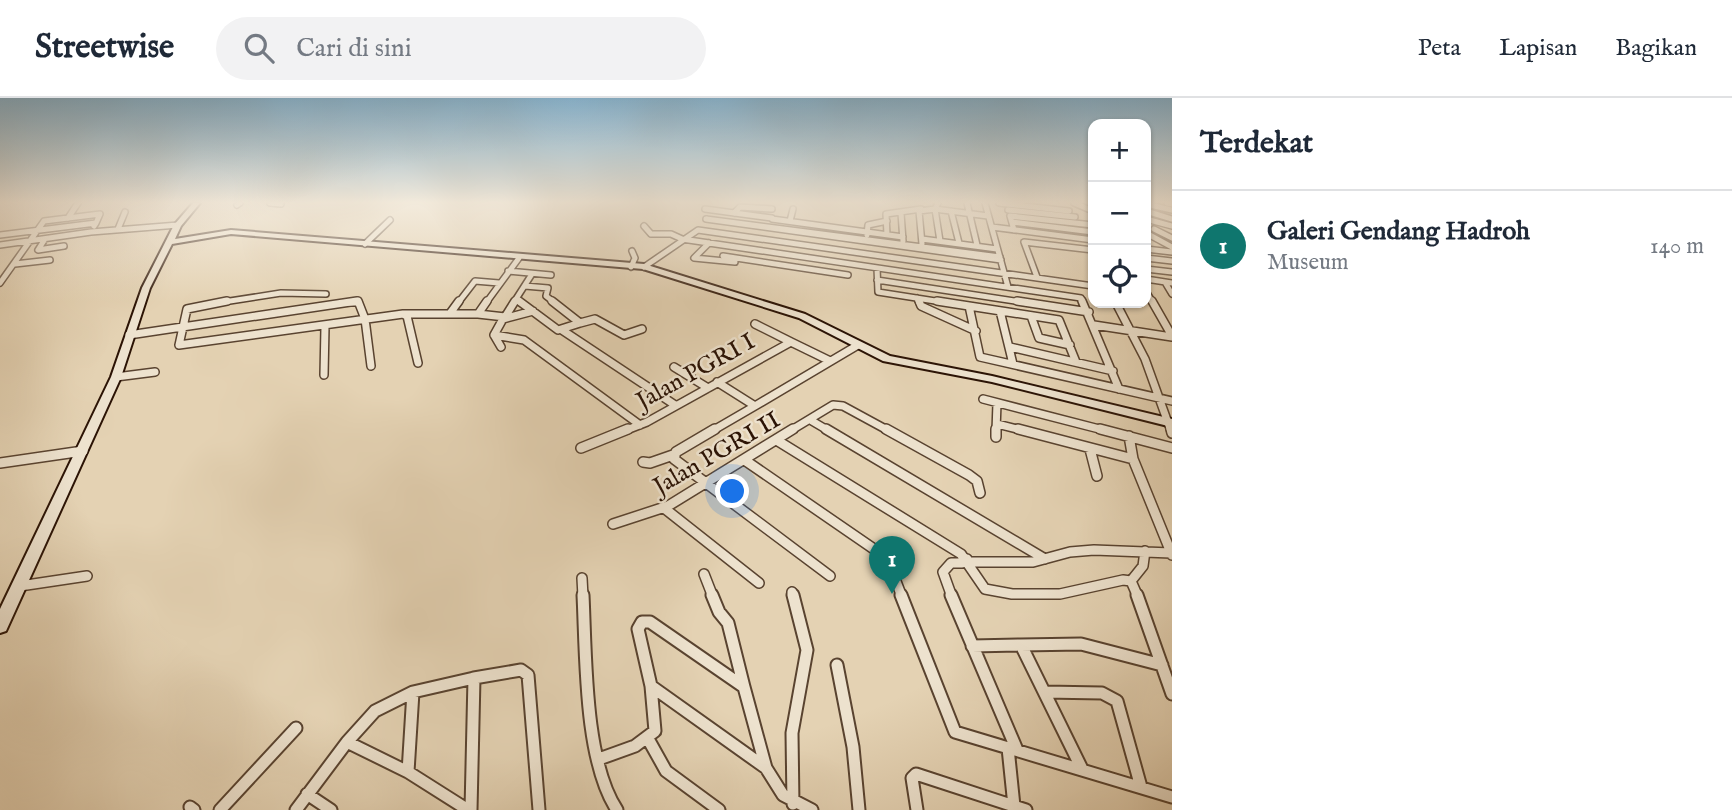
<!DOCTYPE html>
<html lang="id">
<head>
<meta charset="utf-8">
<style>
  :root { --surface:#fff; --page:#f2f2f3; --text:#1f2937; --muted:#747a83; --line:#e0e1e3; --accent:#0f766e }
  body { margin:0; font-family:"IM FELL English",serif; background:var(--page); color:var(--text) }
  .controls { position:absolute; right:21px; top:21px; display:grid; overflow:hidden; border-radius:14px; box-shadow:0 2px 5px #0004 }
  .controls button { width:63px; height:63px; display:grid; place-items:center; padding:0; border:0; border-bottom:2px solid var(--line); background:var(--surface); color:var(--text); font:35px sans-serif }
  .you { position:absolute; left:733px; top:394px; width:24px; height:24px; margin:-18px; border:5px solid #fff; border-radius:50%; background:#1a73e8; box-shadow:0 0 0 10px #1a73e833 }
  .badge { display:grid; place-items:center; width:46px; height:46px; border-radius:50%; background:var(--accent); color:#fff; font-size:23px; font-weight:700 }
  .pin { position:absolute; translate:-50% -58px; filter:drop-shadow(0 2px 4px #0008) }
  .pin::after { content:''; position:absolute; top:37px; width:24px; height:21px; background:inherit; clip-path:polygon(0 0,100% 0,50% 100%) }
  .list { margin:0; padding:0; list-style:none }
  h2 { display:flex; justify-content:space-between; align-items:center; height:91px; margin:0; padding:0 28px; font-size:30px }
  h2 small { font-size:23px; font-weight:400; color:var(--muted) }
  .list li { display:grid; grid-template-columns:46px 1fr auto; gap:21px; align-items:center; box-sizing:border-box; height:112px; padding:0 28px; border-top:2px solid var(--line) }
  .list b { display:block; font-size:26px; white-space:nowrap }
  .list p { margin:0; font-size:23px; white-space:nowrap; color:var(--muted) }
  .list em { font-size:23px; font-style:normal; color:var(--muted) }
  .icon { flex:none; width:38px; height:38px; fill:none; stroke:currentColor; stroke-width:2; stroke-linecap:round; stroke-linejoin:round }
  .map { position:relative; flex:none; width:1172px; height:712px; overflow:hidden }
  header { display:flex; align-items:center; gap:42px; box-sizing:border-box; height:98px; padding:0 35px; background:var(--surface); border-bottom:2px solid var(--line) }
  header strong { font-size:33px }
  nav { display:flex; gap:38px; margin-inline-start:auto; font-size:24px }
  .search { width:490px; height:63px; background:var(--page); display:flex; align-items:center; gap:18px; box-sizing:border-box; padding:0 24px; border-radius:38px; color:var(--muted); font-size:26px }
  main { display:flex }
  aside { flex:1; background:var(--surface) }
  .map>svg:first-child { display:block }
</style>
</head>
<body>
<header>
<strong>Streetwise</strong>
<div class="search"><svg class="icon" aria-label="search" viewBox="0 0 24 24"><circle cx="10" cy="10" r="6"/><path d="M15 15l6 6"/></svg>Cari di sini</div>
<nav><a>Peta</a><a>Lapisan</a><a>Bagikan</a></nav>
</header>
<main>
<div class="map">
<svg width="1172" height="712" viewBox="0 0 1172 712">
  <rect width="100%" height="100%" fill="#e4d2b3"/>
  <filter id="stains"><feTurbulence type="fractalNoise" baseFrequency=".00286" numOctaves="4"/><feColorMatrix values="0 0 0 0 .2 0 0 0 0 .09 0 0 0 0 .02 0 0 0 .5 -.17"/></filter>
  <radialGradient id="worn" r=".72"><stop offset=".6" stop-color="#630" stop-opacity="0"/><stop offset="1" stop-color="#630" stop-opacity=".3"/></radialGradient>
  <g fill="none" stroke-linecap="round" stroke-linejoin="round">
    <defs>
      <path id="street-far3" d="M270 105 281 106
        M967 105 977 147
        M985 105 1008 189
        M999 105 1069 113
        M1074 105 1093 113
        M1167 105 1172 106
        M1146 106 1172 112
        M237 107 240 105
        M705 111 772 120
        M1008 112 1075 119
        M951 113 959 145
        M1146 113 1172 121
        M734 115 740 109 772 111
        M901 115 903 143
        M68 120 78 105
        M772 121 903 139
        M1146 121 1172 128
        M790 123 793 111
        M1012 124 1093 134
        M644 128 651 136H671L682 141 1081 200 1083 205
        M992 129 1093 142
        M118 131 125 114
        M1154 131 1172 140
        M1014 132 1010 118 1093 127
        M1146 135 1172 149
        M0 137 96 125 94 128
        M867 137 868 127 887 123
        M887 137 886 116 921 111
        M45 141 38 152 64 148
        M922 141 997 151
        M940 143 935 111 988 118
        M709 145 694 160 735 164
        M365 146 390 122
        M922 146 919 113 935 111 938 105
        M0 147 91 134 178 127
        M1146 151 1172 154
        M723 158 848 177
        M1000 159 706 121 1001 162
        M1146 160 1172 163
        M15 166 50 162
        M631 169 635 160 632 153
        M644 169 698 132 1093 188
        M877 170 878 194 948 205
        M1146 171 1172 174
        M508 173 551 177
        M1037 179 1024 144 1093 152
        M1146 181 1172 185
        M877 182 1028 205
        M0 185 44 123 100 116 96 125
        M1166 186 1172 196
        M525 188 548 190 546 198 555 205
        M1146 193 1153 205
        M917 200 919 205
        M217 205 281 195 326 196
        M346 205H359
        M458 205 475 183 499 185
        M486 205 519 160
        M514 205 516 201
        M521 205 516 201 532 176"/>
      <path id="street-far2" d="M227 203 187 211 179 247 403 216 407 218 418 265
        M358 203 365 221 371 268
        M487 203 478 216 505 219 515 203
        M519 203 558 232 580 225 552 203
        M919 203 921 208 976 233
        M937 203 1059 222 1076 264
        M1017 203 1089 214
        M1082 203 1119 291
        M1152 203 1172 238
        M1116 205 1145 261 1171 333
        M969 208 980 259 1172 303
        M1000 213 1013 266
        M451 214 459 203
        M403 216H478
        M1031 218 1039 240 1070 247
        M503 221 533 213
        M580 225 595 221 624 237 642 231
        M755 226 791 244
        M1094 227 1172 239
        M562 232 675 307
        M129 237 357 203
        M494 237 524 242 640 327
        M501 249 494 237 504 219
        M1010 249 1113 273
        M674 269 708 290
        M324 277 325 229
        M116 279 155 274
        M983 301 1107 333
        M755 308 858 247
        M812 323 829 333
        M997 326 1025 333
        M624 333 647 324 791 244 828 262
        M712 333 755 308 717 284
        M790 333 833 307 843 308 889 333
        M996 333 997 305"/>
      <path id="street-far1" d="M715 331 676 354 674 361 830 478
        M826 331 1045 461
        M886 331 969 377 977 383 980 395
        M1018 331 1133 361
        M1100 331 1172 350
        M1171 331 1172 335
        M1129 338 1133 361 1172 457
        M996 339V331
        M778 343 961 456 985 491 1012 496H1060L1123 482 1131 483 1138 499
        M581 350 628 331
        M1090 351 1097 378
        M746 363 887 460 902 499
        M643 364 650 365 673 357
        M0 365 83 353
        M664 410 759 485
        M613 426 668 408 793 331
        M970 464H1033L1070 454 1094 452 1171 455
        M704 476 713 499
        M582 480 583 499
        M1131 483 1143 468 1145 453
        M20 488 87 478
        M792 494 793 499
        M952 499 943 474 951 465H962L967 461"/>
      <path id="street" d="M583 497C586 557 584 662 617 712
        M712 497 719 514 728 525 744 589
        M793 497 807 552 792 635 793 706
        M901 497 955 634 1172 699
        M951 497 1017 652
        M1137 497 1172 596
        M642 524H650L744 589 766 670 651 588 638 531Z
        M972 548 1021 547
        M837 567 853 649 859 712
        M1045 594 1102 595 1117 603 1141 689
        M647 639 666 673 719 712
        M347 644 375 613 413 594
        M1008 650 1014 708
        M599 661 635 648 655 633 651 588
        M766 670 783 697 812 712
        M1082 671 1021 547 1081 546 1162 567
        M307 696 331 712
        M190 709 194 712
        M220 712 296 630
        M296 712 347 644 408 674
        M468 712 408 674 413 594 474 580
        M471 712 474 580 521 572 528 577 539 712
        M917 712 912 680 916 676 1026 712"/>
      <path id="secondary" d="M193 105H200L181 128 175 141 231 132 644 166 805 216 890 258 992 278 1172 321V329L992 284 883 263 799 220 643 171 231 136 172 146 150 190 121 279 6 533 0 535V511L111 279 142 190 174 127Z"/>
    </defs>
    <use href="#street-far3" stroke="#594330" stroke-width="8"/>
    <use href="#street-far2" stroke="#594330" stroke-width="10"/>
    <use href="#street-far1" stroke="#594330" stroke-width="12"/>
    <use href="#street" stroke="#594330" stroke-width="15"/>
    <use href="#secondary" stroke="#2b1305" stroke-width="4"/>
    <use href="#street-far3" stroke="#ede2ce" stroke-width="5"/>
    <use href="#street-far2" stroke="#ede2ce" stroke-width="7"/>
    <use href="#street-far1" stroke="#ede2ce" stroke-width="9"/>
    <use href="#street" stroke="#ede2ce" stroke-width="11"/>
    <use href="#secondary" fill="#ede2ce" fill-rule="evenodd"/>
  </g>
  <linearGradient id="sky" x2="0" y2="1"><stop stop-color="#87b5d2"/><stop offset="0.51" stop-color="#f3ebdd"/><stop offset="1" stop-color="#f3ebdd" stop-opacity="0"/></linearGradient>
  <rect width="1172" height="204" fill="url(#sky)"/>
  <g text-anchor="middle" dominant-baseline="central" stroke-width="5" stroke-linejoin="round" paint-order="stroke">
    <g font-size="24" fill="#2b1305" stroke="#ede2ce">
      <text transform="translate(696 274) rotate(-29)">Jalan PGRI I</text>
      <text transform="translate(717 356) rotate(-30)">Jalan PGRI II</text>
    </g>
  </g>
  <rect width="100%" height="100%" filter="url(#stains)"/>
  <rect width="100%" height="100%" fill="url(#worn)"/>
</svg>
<div class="controls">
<button>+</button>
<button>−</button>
<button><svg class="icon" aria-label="locate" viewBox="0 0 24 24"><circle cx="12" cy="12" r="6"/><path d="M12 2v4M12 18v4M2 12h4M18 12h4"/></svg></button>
</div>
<div class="you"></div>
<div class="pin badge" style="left:892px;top:496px">1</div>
</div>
<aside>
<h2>Terdekat<small></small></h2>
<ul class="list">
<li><span class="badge">1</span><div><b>Galeri Gendang Hadroh</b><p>Museum</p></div><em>140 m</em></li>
</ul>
</aside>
</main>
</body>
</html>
